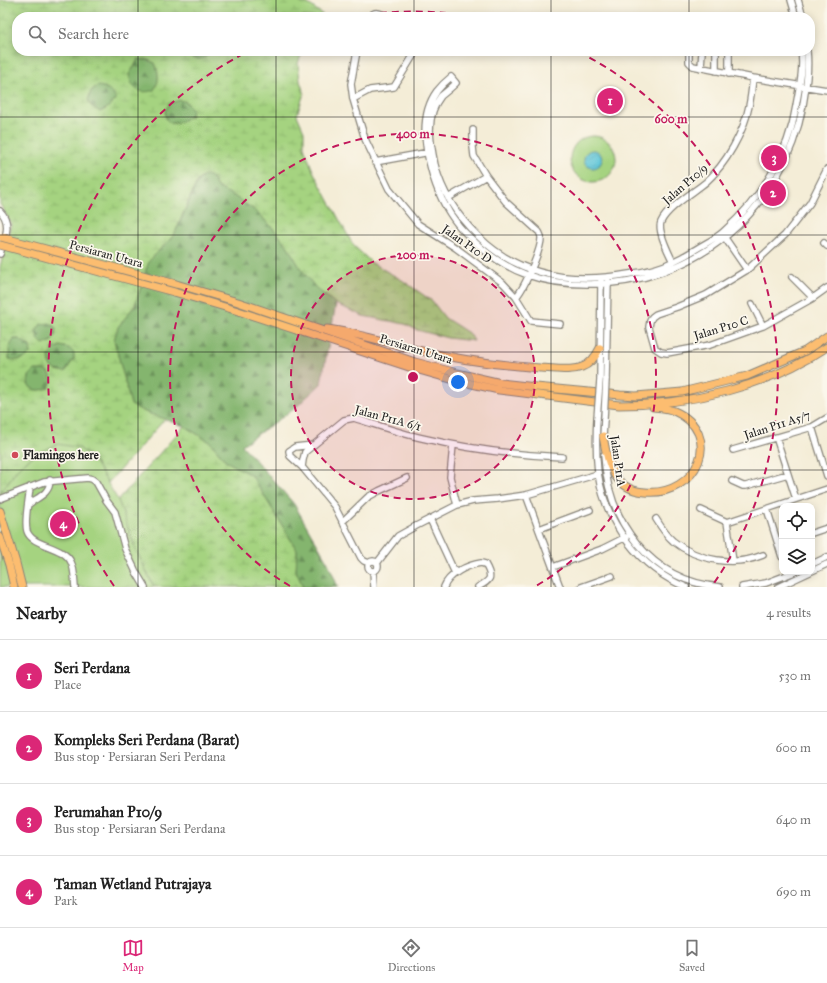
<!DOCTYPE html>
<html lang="en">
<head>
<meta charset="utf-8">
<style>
  :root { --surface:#fff; --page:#f6f6f6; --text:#222; --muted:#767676; --line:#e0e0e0; --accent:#db2777 }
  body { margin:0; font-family:"IM FELL Great Primer",serif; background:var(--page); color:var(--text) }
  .controls { position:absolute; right:12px; bottom:12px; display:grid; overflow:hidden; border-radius:8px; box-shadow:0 2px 10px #0003 }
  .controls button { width:36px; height:36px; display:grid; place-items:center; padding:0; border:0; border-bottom:1px solid var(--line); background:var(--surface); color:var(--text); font:20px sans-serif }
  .you { position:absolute; left:458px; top:382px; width:14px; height:14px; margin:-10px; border:3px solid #fff; border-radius:50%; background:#1a73e8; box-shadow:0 0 0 6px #1a73e833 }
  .badge { display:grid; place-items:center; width:26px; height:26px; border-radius:50%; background:var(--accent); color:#fff; font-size:13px; font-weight:700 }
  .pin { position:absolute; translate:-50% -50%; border:2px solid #fff; box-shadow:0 1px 4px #0006 }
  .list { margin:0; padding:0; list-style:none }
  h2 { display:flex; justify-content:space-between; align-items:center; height:52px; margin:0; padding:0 16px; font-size:17px }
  h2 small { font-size:13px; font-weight:400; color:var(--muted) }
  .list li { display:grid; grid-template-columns:26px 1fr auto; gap:12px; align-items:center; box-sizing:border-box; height:72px; padding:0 16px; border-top:1px solid var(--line) }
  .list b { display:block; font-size:15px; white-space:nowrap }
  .list p { margin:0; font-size:13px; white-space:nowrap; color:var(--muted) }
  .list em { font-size:13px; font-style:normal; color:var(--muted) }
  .icon { flex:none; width:22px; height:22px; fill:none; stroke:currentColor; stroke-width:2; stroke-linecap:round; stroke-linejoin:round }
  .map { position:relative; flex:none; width:827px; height:587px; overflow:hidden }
  .search { position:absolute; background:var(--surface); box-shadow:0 2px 10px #0003; left:12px; right:12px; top:12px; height:44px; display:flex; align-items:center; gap:10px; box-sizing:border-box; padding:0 14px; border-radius:16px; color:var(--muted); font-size:15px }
  .sheet { height:340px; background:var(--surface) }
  nav { display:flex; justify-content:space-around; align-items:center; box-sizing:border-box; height:56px; border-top:1px solid var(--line); background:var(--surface); font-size:11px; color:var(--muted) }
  nav a { display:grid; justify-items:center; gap:2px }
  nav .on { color:var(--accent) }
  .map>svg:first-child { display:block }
</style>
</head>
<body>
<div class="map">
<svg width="827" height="587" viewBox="0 0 827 587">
  <defs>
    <pattern id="forest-firs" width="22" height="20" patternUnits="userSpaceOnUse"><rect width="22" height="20" fill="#84b56e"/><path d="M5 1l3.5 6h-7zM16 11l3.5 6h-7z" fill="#6b925a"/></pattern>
    <pattern id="wetland-marsh" width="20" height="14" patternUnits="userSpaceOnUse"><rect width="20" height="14" fill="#a5d380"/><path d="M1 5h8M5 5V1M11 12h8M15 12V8" fill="none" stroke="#8db56e"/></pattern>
    <pattern id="water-waves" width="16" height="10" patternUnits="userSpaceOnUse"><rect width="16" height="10" fill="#5cc5d8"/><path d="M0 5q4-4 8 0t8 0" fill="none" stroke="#4fa9b9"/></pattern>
  </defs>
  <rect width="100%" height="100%" fill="#fbf7ec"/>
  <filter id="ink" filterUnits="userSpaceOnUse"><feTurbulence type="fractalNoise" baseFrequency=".025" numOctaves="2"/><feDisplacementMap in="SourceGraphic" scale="8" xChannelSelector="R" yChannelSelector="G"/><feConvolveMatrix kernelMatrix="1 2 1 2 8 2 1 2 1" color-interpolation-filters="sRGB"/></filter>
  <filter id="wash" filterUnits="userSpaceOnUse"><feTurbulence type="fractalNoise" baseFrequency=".012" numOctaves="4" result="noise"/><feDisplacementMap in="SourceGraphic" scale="16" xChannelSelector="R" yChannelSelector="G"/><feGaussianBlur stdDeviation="0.9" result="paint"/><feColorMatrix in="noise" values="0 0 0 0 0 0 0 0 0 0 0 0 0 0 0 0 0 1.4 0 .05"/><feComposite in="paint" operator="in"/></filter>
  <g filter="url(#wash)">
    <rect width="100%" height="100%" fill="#f4edd7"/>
    <path fill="url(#forest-firs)" stroke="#506845" d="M186 51H211C206 61 191 62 186 51Z
      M137 59 148 60 155 63C159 74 160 80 155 90 139 96 131 89 129 74L134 67Z
      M97 86C107 87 112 91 116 100L106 109 99 112 91 106 88 100 91 91Z
      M180 100 186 102 192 109 191 116 178 123H170L166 119 165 110 170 103Z
      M205 175 212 177 217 187 234 196 253 209 271 226 287 245 301 269 316 288 336 304 321 384 294 409 242 445 294 504 328 563 338 587H303L296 571 297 550 252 476 226 461 210 442 184 426 147 413 131 405 114 340 118 327 135 305 149 261 174 235 198 181Z
      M50 323 56 328 55 336 51 342 43 344 38 339 36 331 41 324Z
      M14 339H19L30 346 31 353C24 360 19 361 9 359V348Z
      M60 346 69 348 74 353V359L65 372 55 370 50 366 49 356 53 349Z
      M35 370H45L50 373 52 381 49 388C39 391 35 392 28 385L29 376Z"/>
    <path fill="url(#wetland-marsh)" stroke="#60784e" fill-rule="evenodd" d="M0 0H297L301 3H307L322 14V17H119L112 14 107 17H17V51H186C192 62 206 61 211 51H303L298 63 300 81 304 93 297 115 304 131V147L313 171 353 245 372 263 402 280 432 301 445 318 470 334 474 341 448 338 417 330 405 324 363 316 336 304 316 288 301 269 287 245 271 226 253 209 234 196 217 187 212 177 205 175 197 181 174 235 149 261 135 305 118 327 114 340 131 405 147 413 165 419 108 483 93 459 79 448 37 453 20 466 0 493V267L11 224 0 204ZM138 59 148 60 155 63C159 74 160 80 154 90 140 95 131 89 129 74L134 67ZM97 86C107 87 112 90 116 100L106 109 100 112 91 106 88 100 91 91ZM180 100 186 102 192 109 191 116 178 123H170L166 119 165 110 170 103ZM50 323 56 328 55 336 51 342 43 344 38 339 36 331 41 324ZM14 339H19L30 346 31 353C24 360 19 361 9 359V348ZM60 346 69 348 74 353V359L65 372 56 370 50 366 49 356 53 349ZM35 370H45L50 373 52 381 49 388C39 391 35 392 28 385L29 376Z
      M184 426 210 442 226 461 252 476 297 550 296 571 303 587H154L135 548 118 500Z"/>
    <path fill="#a5d380" stroke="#60784e" d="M570 159a23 23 0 1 1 46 0a23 23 0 1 1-46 0Z
      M58 444 79 448 93 459 118 500 135 548 154 587H0V493L20 466 37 453Z"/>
    <path fill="url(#water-waves)" stroke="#3c707a" d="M584 159a9 9 0 1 1 18 0a9 9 0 1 1-18 0Z"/>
  </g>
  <g filter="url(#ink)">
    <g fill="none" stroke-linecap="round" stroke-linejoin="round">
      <defs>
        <path id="minor" d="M791 0 796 17
          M798 0 803 17
          M369 17C375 10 381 13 388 17
          M357 51 351 84 353 99 365 139 389 189 418 224 456 248 503 283 516 297 531 321 560 324
          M689 51V62L693 66 753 78 827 90
          M716 51V71
          M729 51V74
          M801 51C804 69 799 88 796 106 789 154 760 200 723 232 715 239 706 243 698 248 690 253 681 258 672 262 659 269 643 272 629 274 573 284 519 277 478 236 458 217 442 192 435 165 430 142 425 116 441 96 446 92 451 88 456 83L451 77C446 81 441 86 437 91 420 114 424 144 431 169 436 189 446 210 459 226 464 232 470 237 476 243 508 273 543 284 586 284 694 286 784 210 803 105 806 87 809 69 807 51
          M701 68 702 51
          M353 99 370 90 394 87 416 51
          M473 130V147L474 156 486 176 506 202 538 231C539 231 541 236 541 237 542 248 524 289 516 297
          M375 162 430 152
          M827 169 810 203 785 235 747 270 706 295 677 307 656 314 652 317 650 321 649 327 655 348 661 352 667 353 710 345 763 326 813 298 827 288
          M448 198 486 176
          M0 211C13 224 4 239 0 254
          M723 235 747 270
          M824 243 827 246
          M673 262C669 253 657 231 661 222 667 208 694 192 706 182 726 164 744 132 749 106 751 97 752 87 753 78
          M792 277 813 298
          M752 304 763 326
          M600 380 601 281
          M606 380 608 281
          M597 418C596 436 596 455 598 473 605 522 640 569 686 587
          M812 427 827 476
          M776 437 796 499
          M603 438 604 419
          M453 445 450 477 457 505
          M733 450 812 427 827 418
          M604 455C608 522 650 581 720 587
          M302 467 290 456 289 451 295 447 313 445
          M732 481 743 486H746L788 474
          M30 487C29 499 24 520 27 531 32 547 63 545 71 562 75 570 74 579 75 587
          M526 495 560 587
          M0 499 44 482 88 478 92 479 96 482 106 500 115 512 125 549 136 572 145 587
          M29 504C38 497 50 494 50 480
          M767 509 782 557
          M701 510 727 522 827 489
          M430 519 455 573
          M656 519C661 527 666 535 673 541 698 561 734 567 763 555
          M342 522 368 497 379 491 407 478
          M727 522 733 561
          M539 529 590 510
          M812 533 827 528
          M368 566a5 5 0 1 1 10 0a5 5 0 1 1-10 0Z
          M369 563 364 561 361 558 335 507 302 467 303 460 305 452 344 420 354 418C377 425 399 433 422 438 468 449 515 455 562 457
          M377 563 398 536 416 526 457 505 473 501 498 499 526 495 598 474
          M812 564 827 557
          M553 567 602 549 626 537
          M373 571 374 587
          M812 571 827 564
          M444 587C449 574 467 565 481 563L485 564C493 578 491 580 478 587
          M581 587 612 576
          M742 587 766 583 795 572
          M778 587 810 572"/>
        <path id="major" d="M176 284 238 302 415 362 457 373 501 383 536 387 620 395 636 396 682 392 747 376 805 351 827 336
          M174 292 235 310 412 368 454 380 499 390 619 405C690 405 767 387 827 347
          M327 329C359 333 390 344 422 351 460 360 500 365 540 368 553 368 569 372 582 367 591 364 596 356 600 348
          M603 436C605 448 607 461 613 472 619 484 631 491 645 492 698 497 725 433 674 411 667 408 660 408 653 407
          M0 511 16 563 22 587
          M0 537 9 565 14 587"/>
      </defs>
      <use href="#minor" stroke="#88847a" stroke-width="8"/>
      <use href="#major" stroke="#88847a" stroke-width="9"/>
      <use href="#minor" stroke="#fff" stroke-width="5.5"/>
      <use href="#major" stroke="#fcbd6f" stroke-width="7"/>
      <defs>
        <path id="minor-bridge" d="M597 418 600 380
          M604 419 606 380"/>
        <path id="major-bridge" d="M1 237 176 284
          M0 245 174 292"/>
      </defs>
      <use href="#minor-bridge" stroke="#88847a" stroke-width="8" stroke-linecap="butt"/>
      <use href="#major-bridge" stroke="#88847a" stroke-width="9" stroke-linecap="butt"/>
      <use href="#minor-bridge" stroke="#fff" stroke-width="5.5"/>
      <use href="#major-bridge" stroke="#fcbd6f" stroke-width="7"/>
    </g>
  </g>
  <path fill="none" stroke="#1c1c1c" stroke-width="1" stroke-opacity="0.55" d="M138 0V17M276 0V17M414 0V17M551 0V17M689 0V17M138 51V587M276 51V587M414 51V587M551 51V587M689 51V587M0 117H827M0 235H827M0 352H827M0 470H827"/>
  <circle cx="413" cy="377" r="122" fill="#c2185b" fill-opacity=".12"/>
  <g fill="none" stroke="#c2185b" stroke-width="2" stroke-dasharray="7 5">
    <circle cx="413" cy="377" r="122"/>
    <path d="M290 586A243 243 0 1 1 536 586"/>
    <path d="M114 586A365 365 0 0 1 247 52M356 16A365 365 0 0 1 470 16M579 52A365 365 0 0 1 712 586"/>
  </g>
  <circle fill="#d1495b" stroke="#fbf7ec" stroke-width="1.5" cx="15" cy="455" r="4"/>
  <g text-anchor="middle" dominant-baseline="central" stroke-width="3.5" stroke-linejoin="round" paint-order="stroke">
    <g font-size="12" fill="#1c1c1c" stroke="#fbf7ec">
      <text transform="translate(685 184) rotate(-41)">Jalan P10/9</text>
      <text transform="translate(467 244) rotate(35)">Jalan P10 D</text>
      <text transform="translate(106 254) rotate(15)">Persiaran Utara</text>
      <text transform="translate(721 328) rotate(-17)">Jalan P10 C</text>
      <text transform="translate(416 349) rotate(17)">Persiaran Utara</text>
      <text transform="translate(388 418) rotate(15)">Jalan P11A 6/1</text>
      <text transform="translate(777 425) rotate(-18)">Jalan P11 A5/7</text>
      <text transform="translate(618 461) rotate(82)">Jalan P11A</text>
    </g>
    <g font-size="12" font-weight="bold" fill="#1c1c1c" stroke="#fbf7ec" text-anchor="start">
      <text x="23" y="455">Flamingos here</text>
    </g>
  </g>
  <circle cx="413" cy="377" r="6" fill="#c2185b" stroke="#fbf7ec" stroke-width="2"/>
  <g font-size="12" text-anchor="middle" font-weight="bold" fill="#c2185b" stroke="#fbf7ec" stroke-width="3.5" stroke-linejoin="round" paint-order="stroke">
    <text x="671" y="123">600 m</text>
    <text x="413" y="138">400 m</text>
    <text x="413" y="259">200 m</text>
  </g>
</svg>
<div class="controls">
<button><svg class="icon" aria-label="locate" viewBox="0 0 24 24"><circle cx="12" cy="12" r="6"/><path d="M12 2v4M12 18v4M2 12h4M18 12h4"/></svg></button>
<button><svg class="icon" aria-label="layers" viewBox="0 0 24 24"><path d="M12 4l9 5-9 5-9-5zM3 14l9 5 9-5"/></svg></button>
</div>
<div class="you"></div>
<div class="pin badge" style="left:610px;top:101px">1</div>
<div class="pin badge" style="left:773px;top:193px">2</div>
<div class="pin badge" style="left:774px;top:158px">3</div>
<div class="pin badge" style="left:63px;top:524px">4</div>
<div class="search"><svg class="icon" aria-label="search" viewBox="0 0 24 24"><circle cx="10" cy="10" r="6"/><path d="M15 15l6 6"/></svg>Search here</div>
</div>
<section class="sheet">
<h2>Nearby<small>4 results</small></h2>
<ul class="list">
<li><span class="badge">1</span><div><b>Seri Perdana</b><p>Place</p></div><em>530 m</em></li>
<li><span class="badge">2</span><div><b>Kompleks Seri Perdana (Barat)</b><p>Bus stop · Persiaran Seri Perdana</p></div><em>600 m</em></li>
<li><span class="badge">3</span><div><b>Perumahan P10/9</b><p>Bus stop · Persiaran Seri Perdana</p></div><em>640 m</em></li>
<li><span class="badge">4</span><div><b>Taman Wetland Putrajaya</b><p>Park</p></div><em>690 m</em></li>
</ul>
</section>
<nav>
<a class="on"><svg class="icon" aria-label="map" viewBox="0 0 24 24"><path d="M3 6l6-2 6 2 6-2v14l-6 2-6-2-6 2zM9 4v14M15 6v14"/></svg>Map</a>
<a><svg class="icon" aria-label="directions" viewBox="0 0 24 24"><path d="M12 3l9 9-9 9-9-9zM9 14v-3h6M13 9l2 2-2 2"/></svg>Directions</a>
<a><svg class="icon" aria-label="saved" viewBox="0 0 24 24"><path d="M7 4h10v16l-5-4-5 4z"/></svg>Saved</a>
</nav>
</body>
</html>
